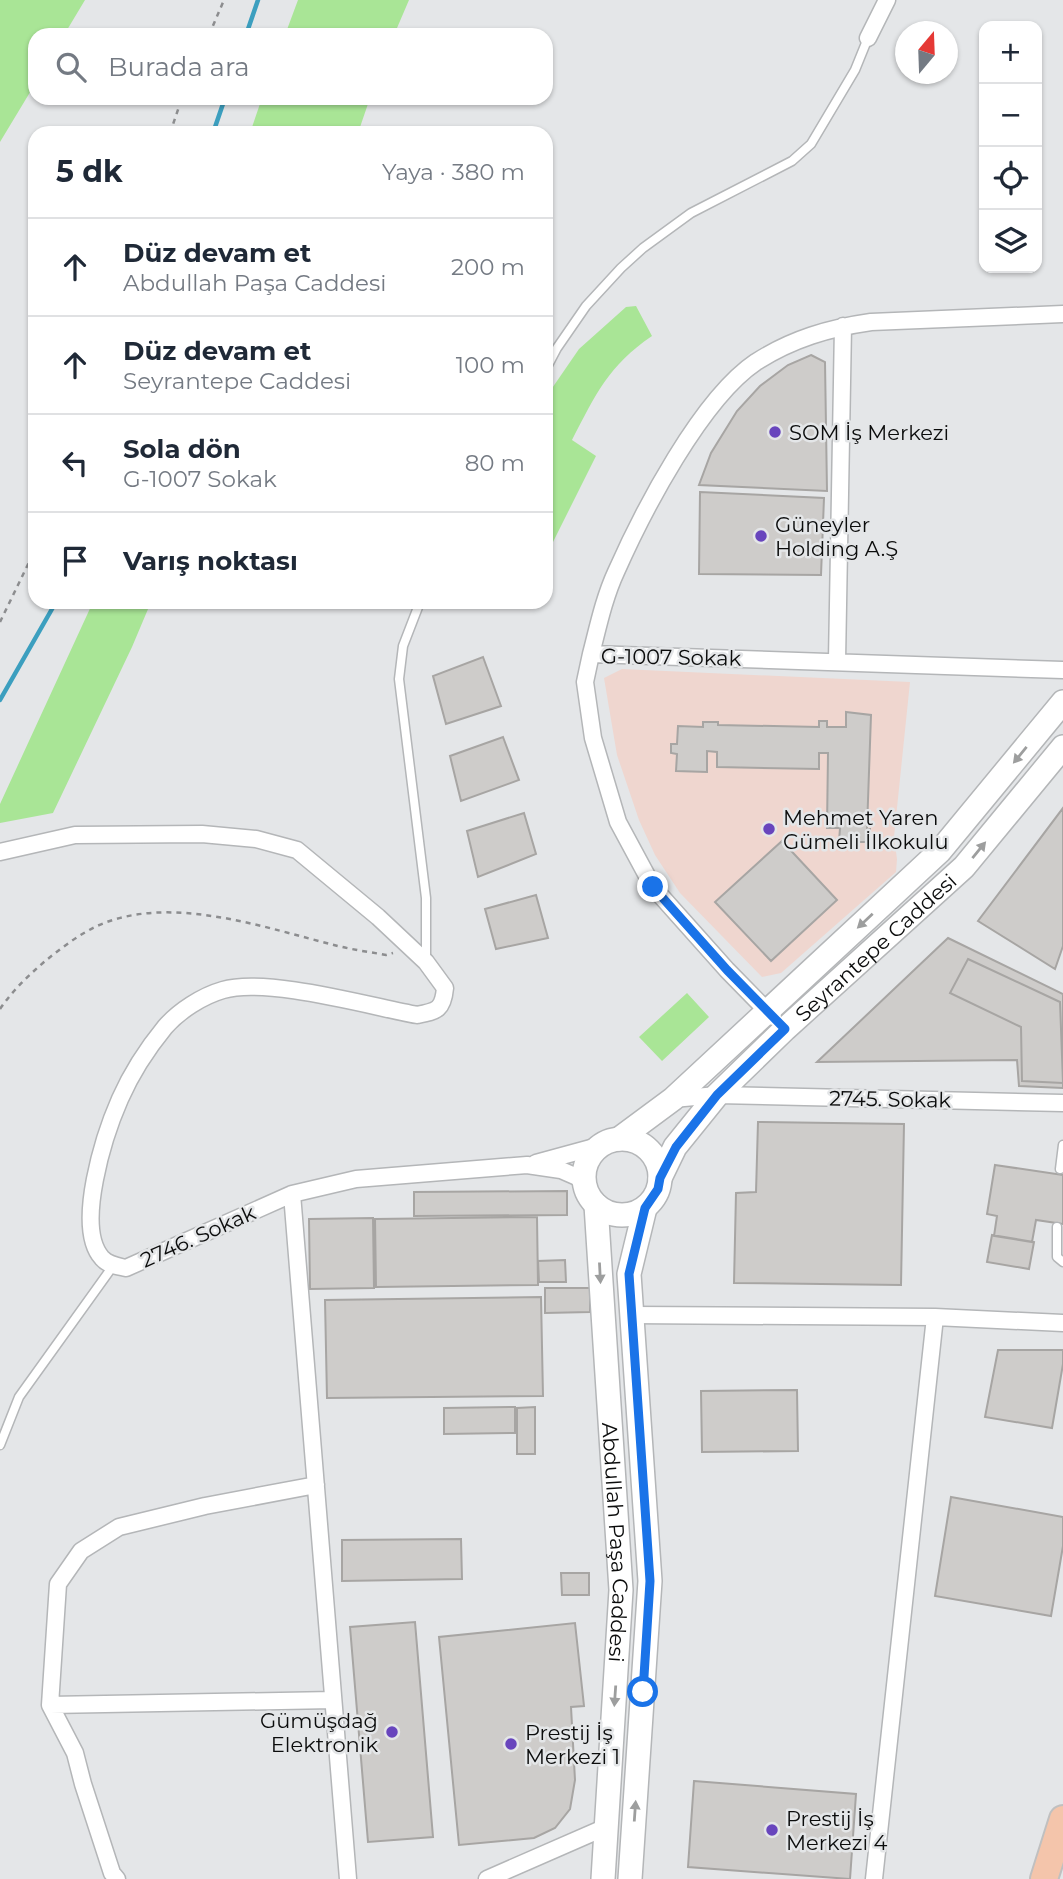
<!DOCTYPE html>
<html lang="tr">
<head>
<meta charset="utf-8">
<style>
  :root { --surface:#fff; --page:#f2f2f3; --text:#1f2937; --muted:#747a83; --line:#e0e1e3 }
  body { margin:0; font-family:Montserrat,sans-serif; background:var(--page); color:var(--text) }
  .controls { position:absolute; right:21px; top:21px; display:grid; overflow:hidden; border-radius:14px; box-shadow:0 2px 5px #0004 }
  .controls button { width:63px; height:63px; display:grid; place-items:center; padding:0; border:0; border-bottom:2px solid var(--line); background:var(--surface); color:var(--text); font:35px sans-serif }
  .compass { position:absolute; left:895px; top:21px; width:63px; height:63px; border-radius:50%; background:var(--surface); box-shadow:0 2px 5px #0004; rotate:19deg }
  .stop { position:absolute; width:21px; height:21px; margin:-16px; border:5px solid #1a73e8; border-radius:50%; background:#fff }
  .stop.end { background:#1a73e8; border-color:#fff; box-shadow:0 2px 7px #0008 }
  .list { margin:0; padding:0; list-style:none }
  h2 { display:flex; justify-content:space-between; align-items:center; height:91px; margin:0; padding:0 28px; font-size:30px }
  h2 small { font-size:23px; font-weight:400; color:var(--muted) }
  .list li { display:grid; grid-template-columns:46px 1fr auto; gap:21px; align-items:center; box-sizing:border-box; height:98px; padding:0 28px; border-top:2px solid var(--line) }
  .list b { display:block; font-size:26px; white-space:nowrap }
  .list p { margin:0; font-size:23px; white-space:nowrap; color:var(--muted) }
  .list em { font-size:23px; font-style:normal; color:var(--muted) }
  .icon { flex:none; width:38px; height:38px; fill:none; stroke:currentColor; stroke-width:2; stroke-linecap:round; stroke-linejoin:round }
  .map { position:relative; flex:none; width:1063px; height:1879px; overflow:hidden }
  .search { position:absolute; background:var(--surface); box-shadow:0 2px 5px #0004; left:28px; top:28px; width:525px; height:77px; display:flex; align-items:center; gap:18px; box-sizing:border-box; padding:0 24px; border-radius:21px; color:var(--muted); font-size:26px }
  .panel { position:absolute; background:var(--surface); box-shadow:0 2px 5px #0004; left:28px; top:126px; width:525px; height:483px; border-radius:21px }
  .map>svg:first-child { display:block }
</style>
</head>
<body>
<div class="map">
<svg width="1063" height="1879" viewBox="0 0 1063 1879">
  <rect width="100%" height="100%" fill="#e4e6e8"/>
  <path fill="#efd6cf" d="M622 669 910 682 894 837 897 859 896 872 781 973 762 977 680 893 655 855 639 820 617 755 604 678Z"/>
  <path fill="#a9e596" d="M0 0H85L64 35H35V84L0 142Z
    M298 0H409L394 35H285Z
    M262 98H370L358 133H250Z
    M636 306 652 336C608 366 596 394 572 440L596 456 549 550 546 549V397L579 349 626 307Z
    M93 602H151L132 647 53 813 0 823V804Z
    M687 993 709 1017 662 1061 639 1037Z"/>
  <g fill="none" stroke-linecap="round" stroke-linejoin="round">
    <path stroke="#3c9fbf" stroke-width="4.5" d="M246 35 258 0
      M213 133 225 98
      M0 700 56 602"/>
  </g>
  <path fill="#ceccca" stroke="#a7a5a3" stroke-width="2" d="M811 355 825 362 827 491 699 485 711 453 737 411 760 386 788 365Z
    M700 492 824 498 821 575 699 574Z
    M483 657 501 706 446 724 433 676Z
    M846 712 871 715 867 829H870V842H839L840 828H827L828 753H819V769L717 767V752L707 751V772L676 771 677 754 671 753V744H677L678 726 703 727V722H718V725L819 727V721H827V727H846Z
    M503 737 519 780 461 801 450 756Z
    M1063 808V946L1055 969 978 921Z
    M524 813 536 854 478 877 467 831Z
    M782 841 837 900 771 961 715 902Z
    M536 895 548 938 496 949 485 909Z
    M948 938 1063 994V1088L1019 1086 1017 1060 817 1062Z
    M968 959 1060 1002 1063 1083 1022 1081 1021 1027 950 993Z
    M758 1122 904 1124 901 1285 734 1283 736 1193 756 1192Z
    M995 1165 1063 1175V1224L1036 1220 1032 1242 994 1236 997 1216 987 1214Z
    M567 1191V1215L414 1216V1192Z
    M537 1217 538 1285 376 1287 375 1219Z
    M373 1218 374 1288 310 1289 309 1219Z
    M992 1235 1034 1242 1029 1269 987 1262Z
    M565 1260 566 1282H539L538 1261Z
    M545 1288H590V1312L545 1313Z
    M541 1297 543 1396 327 1398 325 1300Z
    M998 1350H1063V1364L1052 1428 985 1417Z
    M797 1390 798 1451 702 1452 701 1391Z
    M515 1407V1433L444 1434V1408Z
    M535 1407V1454H517V1408Z
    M951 1497 1063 1517V1546L1051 1616 935 1596Z
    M461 1539 462 1579 342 1581V1540Z
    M561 1573H589V1595H562Z
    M415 1622 433 1837 368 1842 350 1627Z
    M575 1623 584 1706 571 1707 575 1780 570 1809 555 1828 534 1838 459 1845 439 1637Z
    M694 1781 856 1794 850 1879 688 1867Z"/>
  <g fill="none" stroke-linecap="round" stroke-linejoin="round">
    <defs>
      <path id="lane" d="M546 369 557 348 586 306 621 268 643 248 691 213 792 161 811 144 855 70 868 38
        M420 602 403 646 399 679 426 898V959
        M1060 1169 1063 1145
        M1057 1227V1257L1063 1262
        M0 1445 19 1397 113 1266"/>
      <path id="street" d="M868 38 887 0
        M591 654C598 627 604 598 616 572 643 511 701 399 756 362 792 339 829 328 871 322L1063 314
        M837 661 843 326
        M0 852 75 835 202 834 256 839 297 850 378 917 426 962 445 988C443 1010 437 1011 417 1015 369 1006 266 977 223 990 202 996 179 1011 165 1027 147 1049 131 1074 120 1099 105 1133 74 1227 102 1258 108 1265 117 1266 126 1268L292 1194 356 1179 527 1165 561 1170 577 1177 585 1185
        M773 1017 727 970 653 887 618 822 593 738 585 682 591 654 1063 670
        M673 1099 717 1095 1063 1103
        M536 1163 602 1145
        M292 1194 348 1879
        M631 1315 935 1317 874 1879
        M935 1317 1063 1323
        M50 1705 333 1700
        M117 1879 112 1873 83 1784 75 1753 50 1705 58 1584 81 1551 119 1527 205 1506 316 1485
        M487 1879 606 1827"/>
      <g id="secondary">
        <circle cx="622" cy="1177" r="38"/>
        <path d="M619 1139 673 1099 940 851 1063 702"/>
        <path id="s1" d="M660 1178 675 1147 717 1095 785 1029 964 867 1063 747"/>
        <path id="s2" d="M596 1205 621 1590 603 1879"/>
        <path d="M630 1879 650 1581 629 1274 645 1208"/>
      </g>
      <path id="primary" d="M1044 1879 1063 1819"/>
    </defs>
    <use href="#lane" stroke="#b4b6b8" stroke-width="11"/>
    <use href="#street" stroke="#b4b6b8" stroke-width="19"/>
    <use href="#secondary" stroke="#b4b6b8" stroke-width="26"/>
    <use href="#primary" stroke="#c0c0c0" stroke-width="30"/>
    <path stroke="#8c8d8f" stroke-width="2.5" stroke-dasharray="5 5" stroke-linecap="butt" d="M209 35 224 0
      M170 133 182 98
      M0 622 35 550
      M0 1009C13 990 27 977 44 962 60 949 78 935 97 926 170 893 265 928 338 946 354 950 370 952 386 955L393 953"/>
    <use href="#lane" stroke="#fff" stroke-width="8"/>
    <use href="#street" stroke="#fff" stroke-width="16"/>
    <use href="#secondary" stroke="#fff" stroke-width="23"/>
    <use href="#primary" stroke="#f4c5ab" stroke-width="26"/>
  </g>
  <defs><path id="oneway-solid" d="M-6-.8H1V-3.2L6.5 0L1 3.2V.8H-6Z" transform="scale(1.75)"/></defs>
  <g fill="#9d9e9e">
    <use href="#oneway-solid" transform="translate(1020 755) rotate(129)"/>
    <use href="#oneway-solid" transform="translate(979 850) rotate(-51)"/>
    <use href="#oneway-solid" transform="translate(865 921) rotate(137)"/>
    <use href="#oneway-solid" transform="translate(600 1273) rotate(87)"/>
    <use href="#oneway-solid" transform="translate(615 1696) rotate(94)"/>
    <use href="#oneway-solid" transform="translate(635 1811) rotate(-86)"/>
  </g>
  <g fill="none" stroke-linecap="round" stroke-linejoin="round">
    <path stroke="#1a73e8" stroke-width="9" d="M643 1692 650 1581 629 1274 645 1208 658 1189 660 1178 676 1147 717 1095 785 1029 727 970 653 887"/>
  </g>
  <g fill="#6845bd" stroke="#e4e6e8" stroke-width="2.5">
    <circle cx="775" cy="432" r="7"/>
    <circle cx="761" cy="536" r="7"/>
    <circle cx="769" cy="829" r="7"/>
    <circle cx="392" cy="1732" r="7"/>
    <circle cx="511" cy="1744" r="7"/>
    <circle cx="772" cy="1830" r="7"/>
  </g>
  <g text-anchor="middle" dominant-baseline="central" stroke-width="5" stroke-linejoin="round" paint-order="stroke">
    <g font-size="21" fill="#0b0c0c" stroke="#e4e6e8" text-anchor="start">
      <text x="789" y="432">SOM İş Merkezi</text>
      <text x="775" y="524">Güneyler<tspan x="775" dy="24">Holding A.Ş</tspan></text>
      <text x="783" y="817">Mehmet Yaren<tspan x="783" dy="24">Gümeli İlkokulu</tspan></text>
      <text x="378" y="1720" text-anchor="end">Gümüşdağ<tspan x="378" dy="24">Elektronik</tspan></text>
      <text x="525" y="1732">Prestij İş<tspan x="525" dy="24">Merkezi 1</tspan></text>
      <text x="786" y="1818">Prestij İş<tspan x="786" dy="24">Merkezi 4</tspan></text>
    </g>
    <g font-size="21" fill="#0b0c0c" stroke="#e4e6e8">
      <text transform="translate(671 657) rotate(1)">G-1007 Sokak</text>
      <text stroke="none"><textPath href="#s1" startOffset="318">Seyrantepe Caddesi</textPath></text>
      <text transform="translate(890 1099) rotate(1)">2745. Sokak</text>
      <text transform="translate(198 1236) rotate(-24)">2746. Sokak</text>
      <text stroke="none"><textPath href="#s2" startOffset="338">Abdullah Paşa Caddesi</textPath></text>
    </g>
  </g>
</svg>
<div class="controls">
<button>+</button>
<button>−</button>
<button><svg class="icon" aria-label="locate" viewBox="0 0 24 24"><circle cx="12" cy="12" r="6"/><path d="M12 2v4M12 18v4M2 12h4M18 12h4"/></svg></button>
<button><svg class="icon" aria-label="layers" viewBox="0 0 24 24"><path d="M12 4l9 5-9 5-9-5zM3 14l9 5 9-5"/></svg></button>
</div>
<svg class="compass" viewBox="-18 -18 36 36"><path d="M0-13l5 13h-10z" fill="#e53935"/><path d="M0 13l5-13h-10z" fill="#747a83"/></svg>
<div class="stop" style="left:643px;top:1692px"></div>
<div class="stop end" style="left:653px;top:887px"></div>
<div class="search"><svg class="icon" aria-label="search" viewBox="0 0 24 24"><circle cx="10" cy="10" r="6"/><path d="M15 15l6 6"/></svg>Burada ara</div>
<section class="panel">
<h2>5 dk<small>Yaya · 380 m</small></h2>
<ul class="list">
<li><svg class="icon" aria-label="ahead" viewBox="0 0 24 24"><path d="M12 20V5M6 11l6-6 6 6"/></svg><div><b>Düz devam et</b><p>Abdullah Paşa Caddesi</p></div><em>200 m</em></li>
<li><svg class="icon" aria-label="ahead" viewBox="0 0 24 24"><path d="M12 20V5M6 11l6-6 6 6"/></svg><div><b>Düz devam et</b><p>Seyrantepe Caddesi</p></div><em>100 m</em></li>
<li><svg class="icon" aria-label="left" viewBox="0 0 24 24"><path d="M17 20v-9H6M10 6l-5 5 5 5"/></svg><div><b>Sola dön</b><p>G-1007 Sokak</p></div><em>80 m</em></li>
<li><svg class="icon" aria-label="arrive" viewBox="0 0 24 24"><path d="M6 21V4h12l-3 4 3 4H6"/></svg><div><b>Varış noktası</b></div></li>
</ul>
</section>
</div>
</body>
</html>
